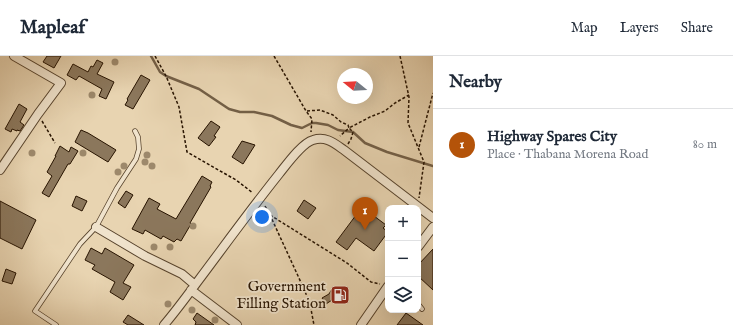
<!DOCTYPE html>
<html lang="en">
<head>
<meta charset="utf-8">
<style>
  :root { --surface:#fff; --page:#f6f6f7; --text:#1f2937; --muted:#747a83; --line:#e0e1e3; --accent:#b45309 }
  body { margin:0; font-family:"IM FELL English",serif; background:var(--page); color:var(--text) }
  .controls { position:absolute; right:12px; bottom:12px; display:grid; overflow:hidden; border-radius:8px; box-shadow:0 4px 16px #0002 }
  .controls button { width:36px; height:36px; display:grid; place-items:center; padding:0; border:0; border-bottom:1px solid var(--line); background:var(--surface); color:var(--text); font:20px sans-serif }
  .compass { position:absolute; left:337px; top:12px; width:36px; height:36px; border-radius:50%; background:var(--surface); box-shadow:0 4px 16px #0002; rotate:288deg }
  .you { position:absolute; left:262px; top:161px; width:14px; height:14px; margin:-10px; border:3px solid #fff; border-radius:50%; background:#1a73e8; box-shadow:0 0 0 6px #1a73e833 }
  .badge { display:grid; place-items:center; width:26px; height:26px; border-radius:50%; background:var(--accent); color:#fff; font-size:13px; font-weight:700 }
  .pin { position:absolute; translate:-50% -33px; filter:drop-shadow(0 1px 2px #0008) }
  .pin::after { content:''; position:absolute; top:21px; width:14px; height:12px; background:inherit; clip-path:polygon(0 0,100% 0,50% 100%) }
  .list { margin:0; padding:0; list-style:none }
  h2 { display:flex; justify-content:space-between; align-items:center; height:52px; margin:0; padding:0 16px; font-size:17px }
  h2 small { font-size:13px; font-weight:400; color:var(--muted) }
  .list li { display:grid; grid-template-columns:26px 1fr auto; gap:12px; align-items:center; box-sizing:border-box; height:72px; padding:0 16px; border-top:1px solid var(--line) }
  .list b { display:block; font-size:15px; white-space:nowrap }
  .list p { margin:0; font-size:13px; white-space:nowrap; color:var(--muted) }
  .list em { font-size:13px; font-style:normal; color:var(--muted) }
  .icon { flex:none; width:22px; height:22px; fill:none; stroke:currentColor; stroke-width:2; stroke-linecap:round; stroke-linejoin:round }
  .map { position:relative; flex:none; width:433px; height:269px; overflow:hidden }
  header { display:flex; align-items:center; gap:24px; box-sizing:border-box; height:56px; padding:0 20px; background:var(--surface); border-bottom:1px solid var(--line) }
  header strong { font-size:19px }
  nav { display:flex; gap:22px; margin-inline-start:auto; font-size:14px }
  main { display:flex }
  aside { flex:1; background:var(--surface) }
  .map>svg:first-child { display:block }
</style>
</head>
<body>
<header>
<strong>Mapleaf</strong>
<nav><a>Map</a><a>Layers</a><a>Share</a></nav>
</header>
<main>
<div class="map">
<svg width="433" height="269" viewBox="0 0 433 269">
  <rect width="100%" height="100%" fill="#e8d4b1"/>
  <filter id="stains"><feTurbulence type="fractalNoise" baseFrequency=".005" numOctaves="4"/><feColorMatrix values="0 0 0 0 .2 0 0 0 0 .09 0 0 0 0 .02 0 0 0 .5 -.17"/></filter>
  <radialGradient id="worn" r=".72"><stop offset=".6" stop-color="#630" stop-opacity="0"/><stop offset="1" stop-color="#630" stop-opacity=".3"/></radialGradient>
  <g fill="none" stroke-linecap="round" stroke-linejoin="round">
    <path stroke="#735f46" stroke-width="2.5" d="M151 0 160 16 166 20 199 33 229 53 240 56H254L272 60 291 69 302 72 312 67H316L328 69 338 74 353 76 365 87 387 96 433 110"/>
  </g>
  <path fill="#8b775c" stroke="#271300" d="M47 0H61L54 12 43 6Z
    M97 4 103 7 97 18 114 26 106 43 99 40 102 33 79 20 76 24 67 19 73 8 88 16 91 10 93 11Z
    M141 19 150 24 133 53 125 49 128 44 127 43Z
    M19 48 27 53 20 66 24 69 20 75 17 74V75L12 73 11 76 5 73Z
    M211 65 220 71 214 80 216 81 209 90 198 82Z
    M81 74 88 77 116 94 108 106 75 86Z
    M242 85 255 89 243 108 232 101Z
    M60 90 69 96 71 91 78 95 70 108H68L49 141 42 137 52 120 47 116 56 100H55Z
    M202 120 212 126 210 130 211 131 190 167 191 168 181 185 177 183 174 186 163 180 161 183 145 174 143 178 132 173 149 142 160 148 157 153 176 163Z
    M126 135 133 139 125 152 118 147Z
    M76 140 87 145 82 155 72 150Z
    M304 144 316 152 308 163 297 155Z
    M0 145 36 164 22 193 0 182Z
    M362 151 386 169 383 172 388 176 374 195 356 182 347 194 336 186Z
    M91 192 102 198 105 192 134 209 123 227 131 231 123 244 110 236 115 226 92 213 95 209 85 204Z
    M433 193V234L418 220V209Z
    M6 213 16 217 12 228 2 225Z
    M333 231 344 237 340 244 335 242 326 248 322 242 329 238Z
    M197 257 214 269H195L196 266 193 263Z
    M406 257 423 269H397Z
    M128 259 144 269H128L123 266Z"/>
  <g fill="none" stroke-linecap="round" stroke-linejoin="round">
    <defs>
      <path id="lane" d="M418 248 422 253
        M56 269 35 255 80 188 96 171 117 132 136 103 139 93 138 81 135 75"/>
      <path id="street" d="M0 114 38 58 61 27 14 0
        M96 171 145 200 182 218 195 229
        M418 191 433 171
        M191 234 237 269
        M164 269C176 255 187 240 198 225 225 189 251 153 279 118 287 108 302 87 313 84 326 80 334 87 344 94L433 162
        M361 269 388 230"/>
    </defs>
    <use href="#lane" stroke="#57432c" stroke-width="5.5"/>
    <use href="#street" stroke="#57432c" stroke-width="10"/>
    <path stroke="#271300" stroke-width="1.5" stroke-dasharray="3 2" stroke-linecap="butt" d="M155 0 166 20 179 51 187 96 236 124 253 137
      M274 0 306 55 312 63 311 76
      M400 0 409 41 408 67 424 106 419 142
      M307 55 320 54 333 59 341 66 348 69 349 72 340 80
      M42 65 55 87
      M348 88 351 83 353 76 349 72 370 61 385 55 395 47 409 39
      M419 91 433 37
      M265 150 270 159 304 233 310 248 314 269
      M270 159 347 207 371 226 380 228"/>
    <use href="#lane" stroke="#f0e3cc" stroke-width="4"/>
    <use href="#street" stroke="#f0e3cc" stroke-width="8"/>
  </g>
  <g fill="#9d896c">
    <circle cx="115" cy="6" r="3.5"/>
    <circle cx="92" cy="39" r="3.5"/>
    <circle cx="32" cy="97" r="3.5"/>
    <circle cx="83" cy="97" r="3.5"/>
    <circle cx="147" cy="99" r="3.5"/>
    <circle cx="145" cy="106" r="3.5"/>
    <circle cx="124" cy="110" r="3.5"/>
    <circle cx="152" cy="110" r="3.5"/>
    <circle cx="118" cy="116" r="3.5"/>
    <circle cx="193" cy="170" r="3.5"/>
    <circle cx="154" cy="191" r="3.5"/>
    <circle cx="170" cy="191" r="3.5"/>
    <circle cx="168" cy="248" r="3.5"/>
    <circle cx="192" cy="254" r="3.5"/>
    <circle cx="215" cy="264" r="3.5"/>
  </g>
  <defs>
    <symbol id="fuel-square" viewBox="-11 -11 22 22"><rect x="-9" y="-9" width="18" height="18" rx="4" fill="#8f2418" stroke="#f0e3cc"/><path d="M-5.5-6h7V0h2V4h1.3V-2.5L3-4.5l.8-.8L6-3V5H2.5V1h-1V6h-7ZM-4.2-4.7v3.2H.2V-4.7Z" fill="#fff"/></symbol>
  </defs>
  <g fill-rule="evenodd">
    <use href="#fuel-square" x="329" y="228" width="22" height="22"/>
  </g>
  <g text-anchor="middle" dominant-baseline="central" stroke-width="3.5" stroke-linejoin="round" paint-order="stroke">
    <g font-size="15" fill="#271300" stroke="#f0e3cc" text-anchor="end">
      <text x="326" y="230">Government<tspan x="326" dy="17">Filling Station</tspan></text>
    </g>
  </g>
  <rect width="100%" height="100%" filter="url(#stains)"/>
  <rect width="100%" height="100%" fill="url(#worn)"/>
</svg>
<div class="controls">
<button>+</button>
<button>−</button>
<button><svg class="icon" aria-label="layers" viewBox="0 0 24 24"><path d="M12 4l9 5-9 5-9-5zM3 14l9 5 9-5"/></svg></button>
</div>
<svg class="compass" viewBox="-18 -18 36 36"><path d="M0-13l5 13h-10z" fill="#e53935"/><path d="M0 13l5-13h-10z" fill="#747a83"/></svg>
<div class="you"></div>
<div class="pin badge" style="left:365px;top:174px">1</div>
</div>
<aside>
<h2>Nearby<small></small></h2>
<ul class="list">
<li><span class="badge">1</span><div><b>Highway Spares City</b><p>Place · Thabana Morena Road</p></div><em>80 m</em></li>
</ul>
</aside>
</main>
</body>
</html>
